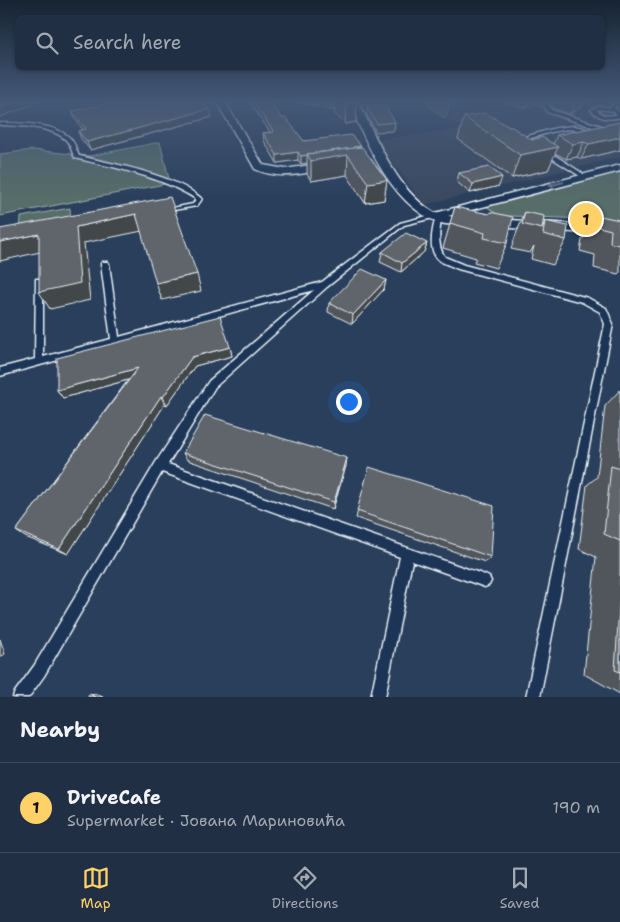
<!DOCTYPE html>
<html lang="en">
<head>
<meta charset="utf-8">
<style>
  :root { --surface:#202f44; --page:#2d3b4f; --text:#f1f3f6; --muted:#a2a9b2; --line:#3d4a5d; --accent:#ffd166 }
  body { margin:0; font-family:"Shantell Sans",sans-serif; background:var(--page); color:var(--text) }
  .you { position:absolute; left:348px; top:401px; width:18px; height:18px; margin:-12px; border:4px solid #fff; border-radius:50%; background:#1a73e8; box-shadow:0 0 0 8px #1a73e833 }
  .badge { display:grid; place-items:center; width:32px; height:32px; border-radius:50%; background:var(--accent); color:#111; font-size:16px; font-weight:700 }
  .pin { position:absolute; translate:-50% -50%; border:2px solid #fff; box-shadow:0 1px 5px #0006 }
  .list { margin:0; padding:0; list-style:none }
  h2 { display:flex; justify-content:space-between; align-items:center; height:65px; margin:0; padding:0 20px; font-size:21px }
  h2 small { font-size:16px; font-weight:400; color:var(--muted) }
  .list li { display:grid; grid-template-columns:32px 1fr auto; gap:15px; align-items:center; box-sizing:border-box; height:90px; padding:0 20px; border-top:1px solid var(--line) }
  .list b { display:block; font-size:19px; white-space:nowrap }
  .list p { margin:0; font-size:16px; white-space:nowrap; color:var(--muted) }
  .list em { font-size:16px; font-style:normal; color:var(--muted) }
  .icon { flex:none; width:28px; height:28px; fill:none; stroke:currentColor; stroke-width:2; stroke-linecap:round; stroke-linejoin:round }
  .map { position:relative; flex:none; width:620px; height:697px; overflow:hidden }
  .search { position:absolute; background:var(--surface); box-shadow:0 1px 4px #0004; left:15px; right:15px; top:15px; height:55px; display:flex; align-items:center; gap:12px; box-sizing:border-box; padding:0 18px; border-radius:8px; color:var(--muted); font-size:19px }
  .sheet { height:155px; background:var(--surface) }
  nav { display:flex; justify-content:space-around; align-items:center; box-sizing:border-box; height:70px; border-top:1px solid var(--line); background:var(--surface); font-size:14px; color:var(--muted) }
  nav a { display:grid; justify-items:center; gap:2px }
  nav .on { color:var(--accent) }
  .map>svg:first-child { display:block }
</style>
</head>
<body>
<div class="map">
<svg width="620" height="697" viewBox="0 0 620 697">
  <rect width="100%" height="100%" fill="#2a3f5b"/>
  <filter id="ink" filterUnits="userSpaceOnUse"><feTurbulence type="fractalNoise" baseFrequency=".02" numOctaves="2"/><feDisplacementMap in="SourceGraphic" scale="10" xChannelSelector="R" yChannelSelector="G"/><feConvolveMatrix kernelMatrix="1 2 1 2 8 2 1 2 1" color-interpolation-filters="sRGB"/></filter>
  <g filter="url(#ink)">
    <path fill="#3a4a60" d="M472 102H620V157L424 205 376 140 466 128 446 119Z"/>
    <path fill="#576d69" stroke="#a0afb0" d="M426 102H455L448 103 449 111 445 119 432 109Z
      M160 142 170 183 0 216V154L33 150 90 156Z
      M620 172V220H600L597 215H584L586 219 512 216 500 217 485 205Z
      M70 208 71 223 20 233 21 217Z"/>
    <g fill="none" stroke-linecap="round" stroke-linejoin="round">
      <defs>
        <path id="service" d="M302 102H309L347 111 345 112Z
          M548 102H553L549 105 551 110 620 132V136L547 112 544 105Z
          M616 102H620L614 108 620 112V117C609 120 599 119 591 110L599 106 610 108ZM600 109 613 111 617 115 605 116 596 110Z
          M0 123C20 123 55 123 70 138 75 143 76 150 79 156 114 164 176 175 202 199L197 206 162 212V210L193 204 196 199C160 176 116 168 75 158 72 153 71 145 66 140 53 126 18 126 0 125Z
          M574 126 583 128 590 131 581 137 578 135 583 131C565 125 542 135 524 140L521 138 556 128Z
          M543 148 545 149 588 177 583 178 541 151 540 150Z
          M431 215 434 217 433 218 404 225 327 287 215 387 168 464 485 575 489 577 491 581 489 585 485 587 412 561 385 697H371L400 557 162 472 44 676 29 697H13L15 692 34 666 156 462 209 381 314 290 0 376V368L35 359 36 279H42L43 281V357L111 339 101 264 102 262H108L109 264 119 337 322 282 400 223Z
          M438 218 441 220C439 233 437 246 445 257L464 265 588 298 606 308 613 324 540 697H526L605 324 600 312 582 302 458 269C453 266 444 264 439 260 428 251 432 232 435 220Z"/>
        <path id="minor" d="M217 102H225L263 165 285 169 331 162 337 165 331 168C305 173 280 181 255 169Z
          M349 102H358C378 140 396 191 435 213L620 165V171L448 216 620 227V235L445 224C395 212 367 145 349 102Z"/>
      </defs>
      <use href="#service" stroke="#e8f1f8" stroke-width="3"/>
      <use href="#minor" stroke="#e8f1f8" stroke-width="3"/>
      <use href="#service" fill="#1d3557" fill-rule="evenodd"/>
      <use href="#minor" fill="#1d3557" fill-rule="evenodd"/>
    </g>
    <path fill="#51575b" stroke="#e8f1f8" d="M249 102H269L282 118 304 141 361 147 387 180 384 200 365 203 347 175 311 181 307 174V163L301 164 298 160 277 163 264 141 263 133 270 132Z
      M323 102H357L356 122 345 124 334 113 335 106 326 105Z
      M505 102H546L543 107 533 104 526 108Z
      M553 102H587L570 114 552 108 551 106Z
      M367 107 395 122 394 131 376 132 367 115Z
      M72 111 212 117 90 150 81 139 78 131 83 130 75 119Z
      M464 117 509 127 532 140 553 144 557 135 620 122V150L581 159 577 157 566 159 555 153 548 170 512 178 458 139Z
      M459 173 499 186 470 193 457 182Z
      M455 207 507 243 496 268 474 262 476 258 443 248Z
      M525 212 542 229 545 221 566 240 553 265 531 259 534 246 530 253 511 249 515 237Z
      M596 215 620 228V272L618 274 594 268 595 255 580 251 582 240Z
      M427 243 424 252 401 272 380 262 382 252Z
      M386 280 384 289 352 324 328 312 329 303Z
      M230 347 232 356 195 366 167 405 165 404 68 554 25 537 16 531 128 380 63 398 57 390Z
      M620 390V694L584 674 596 557 579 549 587 485 597 477 605 406Z
      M183 453 346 466 333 509 187 460Z
      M369 467 491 557 485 562 356 518Z"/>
    <path fill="#42474a" stroke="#e8f1f8" d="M16 102H39L0 117V108Z
      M347 102H357L356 122 345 124Z
      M529 102H534L533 104 526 108Z
      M576 102H587L570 114Z
      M210 109 212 117 90 150 87 142Z
      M620 137V150L581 159 589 144Z
      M584 142 577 157 566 159 573 144Z
      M361 146 360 154 348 155 347 175 311 181V161L353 147Z
      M558 147 548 170 512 178 520 155Z
      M298 152V160L277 163V155Z
      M307 155V163L301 164V156Z
      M502 177 499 186 470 193 473 184Z
      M387 180 384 200 365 203 368 183Z
      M136 214 142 231 84 243 90 300 50 309 39 292 76 227Z
      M39 234 49 250 0 261V242Z
      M427 243 424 252 401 272 402 263Z
      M197 274 201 291 162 300 156 283Z
      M386 280 384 289 352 324 353 315Z
      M230 347 232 356 195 366 167 405 163 397 192 357Z
      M138 368 142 376 63 398 57 390Z
      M161 396 165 404 68 554 59 549Z
      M347 458 346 466 333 509 334 502Z
      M0 639 5 654 0 657Z
      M89 694 98 695 103 697H95Z"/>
    <path fill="#5e656a" stroke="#e8f1f8" d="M0 102H16L0 108Z
      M114 102H201L210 109 87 142 78 131 86 129 72 111Z
      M253 102H269L282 118H286L304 141 351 135 361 146 353 147 354 148 307 154 308 155 301 156 298 152 277 155 263 133 274 132Z
      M385 106 395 122 377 124 367 107Z
      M486 113 509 127H512L532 140 542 137 558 147 520 155 464 117Z
      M620 122V137L589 144 584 142 573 144 557 135Z
      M362 147 387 180 368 183 348 155 311 161 307 154Z
      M489 167 502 177 473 184 459 173Z
      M170 197 197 274 156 283 136 214 76 227 80 283 39 292V234L0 242V229Z
      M455 207 489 214 490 212 513 217 507 243 484 238 485 233 450 223Z
      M525 212 544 216 542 229 522 224Z
      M596 215 619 220 620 245 610 243 611 230 595 226Z
      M545 221 568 226 566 240 543 234Z
      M406 233 427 243 402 263 382 252Z
      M362 269 386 280 353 315 329 303Z
      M220 316 230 347 192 357 163 397 161 396 59 549 16 531 138 368 57 390V358Z
      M205 415 347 458 334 502 183 453Z
      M611 466 620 469V541L604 534Z
      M369 467 494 506 491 557 357 511Z
      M620 592V672L615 670Z
      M89 694 95 697H88Z"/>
    <defs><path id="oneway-shaft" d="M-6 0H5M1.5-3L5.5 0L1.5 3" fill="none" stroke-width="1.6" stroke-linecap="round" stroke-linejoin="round" transform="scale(1.25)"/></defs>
    <use stroke="#64778f" href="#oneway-shaft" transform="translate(556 184) rotate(166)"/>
  </g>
  <linearGradient id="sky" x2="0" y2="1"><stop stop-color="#172332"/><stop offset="0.51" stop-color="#445877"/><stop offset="1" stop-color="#445877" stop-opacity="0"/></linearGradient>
  <rect width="620" height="199" fill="url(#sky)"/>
</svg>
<div class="you"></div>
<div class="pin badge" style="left:586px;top:219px">1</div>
<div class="search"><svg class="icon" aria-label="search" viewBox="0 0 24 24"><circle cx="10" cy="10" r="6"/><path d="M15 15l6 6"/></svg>Search here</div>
</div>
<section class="sheet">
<h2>Nearby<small></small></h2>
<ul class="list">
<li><span class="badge">1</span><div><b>DriveCafe</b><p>Supermarket · Јована Мариновића</p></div><em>190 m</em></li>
</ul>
</section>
<nav>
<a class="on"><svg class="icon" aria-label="map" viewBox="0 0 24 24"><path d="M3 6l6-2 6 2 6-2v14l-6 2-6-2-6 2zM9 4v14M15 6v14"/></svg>Map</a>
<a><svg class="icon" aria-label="directions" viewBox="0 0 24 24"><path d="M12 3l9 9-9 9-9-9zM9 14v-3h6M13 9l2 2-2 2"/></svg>Directions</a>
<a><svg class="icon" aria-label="saved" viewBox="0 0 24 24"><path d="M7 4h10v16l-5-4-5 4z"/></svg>Saved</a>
</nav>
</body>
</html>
